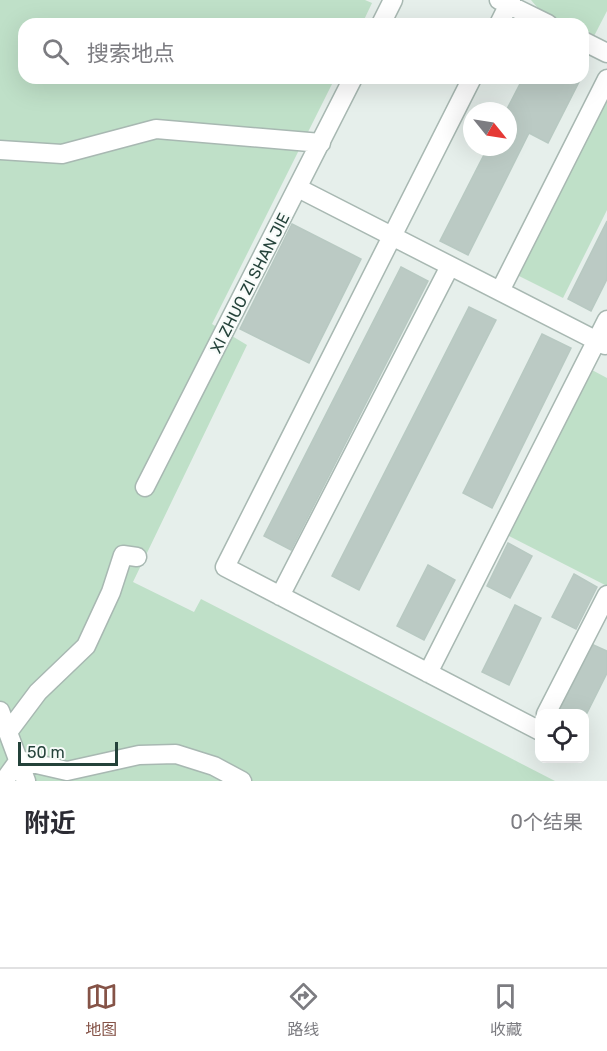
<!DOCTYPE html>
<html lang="zh">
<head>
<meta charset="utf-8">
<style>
  :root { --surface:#fff; --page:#f7f7f7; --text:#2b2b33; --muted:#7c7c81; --line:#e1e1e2; --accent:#855347 }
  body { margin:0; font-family:Rubik,"Noto Sans SC",sans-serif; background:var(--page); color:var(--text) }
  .controls { position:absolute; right:18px; bottom:18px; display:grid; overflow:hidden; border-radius:12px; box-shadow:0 6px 24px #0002 }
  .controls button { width:54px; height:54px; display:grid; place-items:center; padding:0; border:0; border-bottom:2px solid var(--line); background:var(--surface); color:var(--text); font:30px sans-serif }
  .compass { position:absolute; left:463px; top:102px; width:54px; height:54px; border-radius:50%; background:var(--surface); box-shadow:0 6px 24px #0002; rotate:120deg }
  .scale { position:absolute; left:18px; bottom:15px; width:100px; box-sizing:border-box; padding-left:6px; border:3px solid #24423a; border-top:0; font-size:16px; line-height:21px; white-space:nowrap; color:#24423a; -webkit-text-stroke:4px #f7fbf9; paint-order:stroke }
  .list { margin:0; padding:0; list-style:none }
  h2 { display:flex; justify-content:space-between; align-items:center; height:78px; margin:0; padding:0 24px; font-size:26px }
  h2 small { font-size:20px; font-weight:400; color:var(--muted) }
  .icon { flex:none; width:33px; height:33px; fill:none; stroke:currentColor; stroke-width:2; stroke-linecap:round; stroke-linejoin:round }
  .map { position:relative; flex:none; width:607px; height:781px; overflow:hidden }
  .search { position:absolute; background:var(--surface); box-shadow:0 6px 24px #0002; left:18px; right:18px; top:18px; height:66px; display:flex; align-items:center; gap:15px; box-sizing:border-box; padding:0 21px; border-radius:18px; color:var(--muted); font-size:22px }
  .sheet { height:186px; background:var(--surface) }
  nav { display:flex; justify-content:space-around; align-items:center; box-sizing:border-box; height:84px; border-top:2px solid var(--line); background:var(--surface); font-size:16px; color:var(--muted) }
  nav a { display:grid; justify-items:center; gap:3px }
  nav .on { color:var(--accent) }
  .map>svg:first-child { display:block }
</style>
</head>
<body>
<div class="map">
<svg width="607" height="781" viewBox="0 0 607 781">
  <rect width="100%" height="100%" fill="#e6efeb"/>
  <path fill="#bfe0c8" d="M0 0H365L372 3 362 24H24V78H335L212 324 247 345 133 582 194 612 201 599 555 781H0Z
    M531 0H607V11L593 38 583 33V24C562 24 544 17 531 0Z
    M607 95V210L563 298 517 275Z
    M592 370 607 378V586L507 535Z"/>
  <path fill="#bbcac4" stroke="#b8c9c2" stroke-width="1.5" d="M523 78H581L548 143 529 133 468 255 440 241 488 147H508L506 111Z
    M607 221V279L591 311 568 299Z
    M292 224 361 259 309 363 240 329Z
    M401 267 428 281 291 550 264 536Z
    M469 307 496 320 359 590 332 576Z
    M542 334 571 348 492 508 463 493Z
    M508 543 532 556 510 598 487 586Z
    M428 565 455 580 424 640 397 626Z
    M574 574 597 587 576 629 552 617Z
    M515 605 541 618 509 685 482 672Z
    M589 643 607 651V673L584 719V714H565L556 709Z"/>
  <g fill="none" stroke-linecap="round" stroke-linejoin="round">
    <defs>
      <path id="minor" d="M499 0 548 24
        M381 24 393 0
        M499 24 511 0
        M583 41 607 53
        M472 78 225 567 540 731
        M0 150 62 154 156 129 321 143
        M298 188 605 345
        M500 291 607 79
        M145 487 353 78
        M280 596 450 266
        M428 673 607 320
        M0 711 26 781
        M546 714 607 595
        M8 732 38 692 86 646 111 592 123 555 137 557
        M4 781 19 760 67 771 139 755 176 754 214 766 242 781"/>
    </defs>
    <use href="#minor" stroke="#a8b8b2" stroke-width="21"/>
    <use href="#minor" stroke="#fff" stroke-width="18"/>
  </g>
  <g text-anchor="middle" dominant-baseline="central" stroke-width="4.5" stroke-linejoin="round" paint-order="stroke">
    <g font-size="16" fill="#24423a" stroke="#f7fbf9">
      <text transform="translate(250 283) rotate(-63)">XI ZHUO ZI SHAN JIE</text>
    </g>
  </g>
</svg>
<div class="controls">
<button><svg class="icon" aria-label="locate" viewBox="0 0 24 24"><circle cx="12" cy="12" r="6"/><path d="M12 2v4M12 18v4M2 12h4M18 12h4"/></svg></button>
</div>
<svg class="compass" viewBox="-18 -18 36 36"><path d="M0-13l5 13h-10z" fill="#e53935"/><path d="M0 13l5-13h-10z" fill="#7c7c81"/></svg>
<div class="scale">50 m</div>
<div class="search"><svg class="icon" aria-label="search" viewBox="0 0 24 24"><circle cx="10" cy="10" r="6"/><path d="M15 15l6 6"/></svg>搜索地点</div>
</div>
<section class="sheet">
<h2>附近<small>0个结果</small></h2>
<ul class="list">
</ul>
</section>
<nav>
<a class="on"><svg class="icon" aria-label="map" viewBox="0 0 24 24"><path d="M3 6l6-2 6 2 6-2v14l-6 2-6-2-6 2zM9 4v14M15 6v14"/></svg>地图</a>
<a><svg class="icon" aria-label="directions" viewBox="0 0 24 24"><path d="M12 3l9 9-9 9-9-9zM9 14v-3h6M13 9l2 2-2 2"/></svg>路线</a>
<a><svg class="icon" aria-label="saved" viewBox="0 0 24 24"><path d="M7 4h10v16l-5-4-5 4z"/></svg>收藏</a>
</nav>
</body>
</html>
